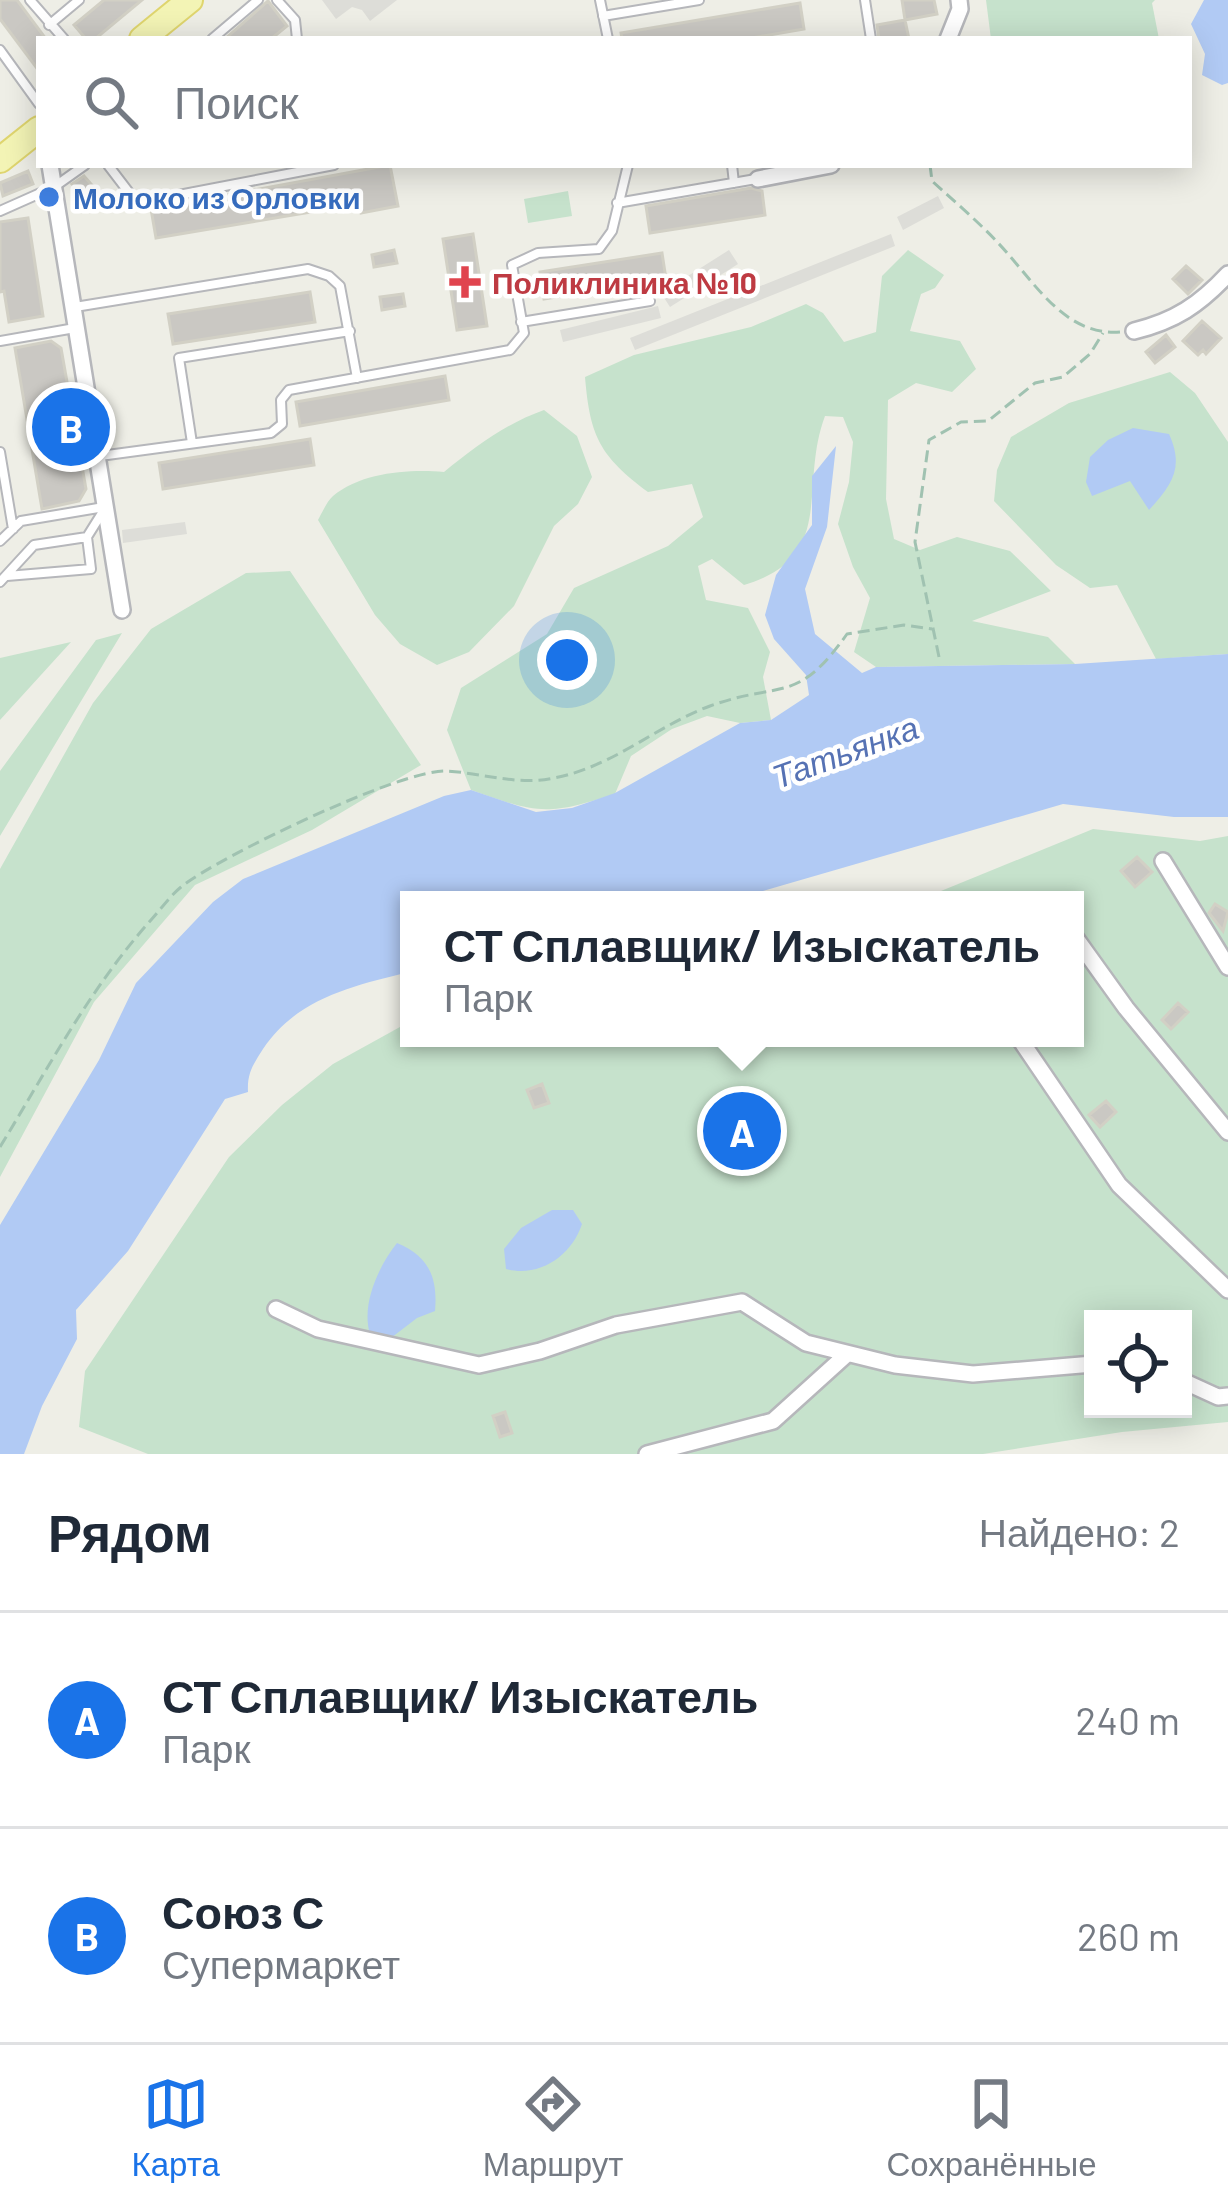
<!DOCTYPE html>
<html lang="ru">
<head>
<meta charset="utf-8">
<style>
  :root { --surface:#fff; --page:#f2f2f3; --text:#1f2937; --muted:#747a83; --line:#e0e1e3; --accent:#1a73e8 }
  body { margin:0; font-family:Barlow,sans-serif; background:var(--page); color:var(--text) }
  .controls { position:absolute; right:36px; bottom:36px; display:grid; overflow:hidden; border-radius:0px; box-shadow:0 6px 30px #0003 }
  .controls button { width:108px; height:108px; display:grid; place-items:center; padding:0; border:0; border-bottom:3px solid var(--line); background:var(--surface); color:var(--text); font:60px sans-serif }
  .you { position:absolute; left:567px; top:660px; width:42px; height:42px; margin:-30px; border:9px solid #fff; border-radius:50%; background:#1a73e8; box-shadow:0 0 0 18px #1a73e833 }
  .badge { display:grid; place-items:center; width:78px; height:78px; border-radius:50%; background:var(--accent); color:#fff; font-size:39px; font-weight:700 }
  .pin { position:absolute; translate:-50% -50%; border:6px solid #fff; box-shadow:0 3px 12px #0006 }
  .popup { position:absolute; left:400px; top:891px; width:684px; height:156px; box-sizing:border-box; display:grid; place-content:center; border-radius:0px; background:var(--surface); filter:drop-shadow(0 3px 9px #0005); font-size:39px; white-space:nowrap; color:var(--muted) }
  .popup b { font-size:45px; color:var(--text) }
  .popup::after { content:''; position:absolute; left:50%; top:100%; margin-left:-24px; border:24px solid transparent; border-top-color:var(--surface) }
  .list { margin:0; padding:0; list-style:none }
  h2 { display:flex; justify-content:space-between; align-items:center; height:156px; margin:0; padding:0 48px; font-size:51px }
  h2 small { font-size:39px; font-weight:400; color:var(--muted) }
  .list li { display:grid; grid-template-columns:78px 1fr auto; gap:36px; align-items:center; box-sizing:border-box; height:216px; padding:0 48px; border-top:3px solid var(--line) }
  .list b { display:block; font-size:45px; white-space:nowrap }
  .list p { margin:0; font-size:39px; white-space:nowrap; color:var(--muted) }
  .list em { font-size:39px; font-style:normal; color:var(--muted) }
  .icon { flex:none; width:66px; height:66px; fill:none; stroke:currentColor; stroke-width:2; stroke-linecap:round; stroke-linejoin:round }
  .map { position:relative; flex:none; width:1228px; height:1454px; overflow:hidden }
  .search { position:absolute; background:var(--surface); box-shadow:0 6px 30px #0003; left:36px; right:36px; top:36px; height:132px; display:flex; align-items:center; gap:30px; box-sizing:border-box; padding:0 42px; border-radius:0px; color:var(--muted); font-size:45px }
  .sheet { height:588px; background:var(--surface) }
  nav { display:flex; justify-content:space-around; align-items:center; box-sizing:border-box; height:168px; border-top:3px solid var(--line); background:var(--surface); font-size:33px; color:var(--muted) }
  nav a { display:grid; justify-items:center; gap:6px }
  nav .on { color:var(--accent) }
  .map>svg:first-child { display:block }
</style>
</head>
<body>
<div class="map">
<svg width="1228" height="1454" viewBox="0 0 1228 1454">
  <rect width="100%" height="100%" fill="#eeeee6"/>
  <path fill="#ddddd8" d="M322 0H397L370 21 362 10 352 7 336 19Z
    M938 196 944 208 903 230 897 217Z
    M891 234 895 246 635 350 630 338Z
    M729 250 738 264 670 307 661 293Z
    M658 306 661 318 563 342 560 330Z
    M185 522 187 534 123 543 122 530Z"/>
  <path fill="#c6e2cc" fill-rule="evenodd" d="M986 0H1155L1152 3 1159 39H991Z
    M568 191 572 216 528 223 524 199Z
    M908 250 944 275 935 288 921 294 910 331 960 341 976 369 952 392 916 383 888 400 886 499 894 539 920 550 957 537 1010 551 1051 591 972 621 1048 637 1075 664 876 667 854 652 870 598 853 567 838 524 849 482 853 442 843 417 825 416C798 488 838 557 744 585L712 559 698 566 706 600 748 608 770 652 763 677 771 720 740 723 707 716 672 729 631 756 615 794C547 816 538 814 471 790L447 730 461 688 547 634 574 588 668 546 703 517 692 484 648 492C600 456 590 437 585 377L634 355 751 327 806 304 823 313 844 342 876 332 882 276Z
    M1170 372 1195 393 1228 442V654L1156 659 1117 585 1090 588 1056 565 994 501 997 470 1011 437 1069 403Z
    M544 410 577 436 592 477 578 504 554 526 514 606 469 652 437 665 400 644 375 615 318 520C322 513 327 501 333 496 362 472 410 469 444 472 476 446 505 424 544 410Z
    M290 571 421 765 312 830 195 885 94 1002 0 1177V869L93 703 151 629 246 573Z
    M122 633 0 836V771L96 640Z
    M71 642 0 720V658Z
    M1093 829 1200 841 1228 836V1422L1122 1432 983 1454H148L79 1427 85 1371 229 1157 282 1105 333 1064 409 1022V1038H1075V900H919ZM1093 1319H1183V1409H1093Z"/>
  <path fill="#b1caf4" d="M1204 0H1228V83L1222 85 1202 75 1205 54 1191 24Z
    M1133 428 1169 434C1184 467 1173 484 1149 510L1130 481 1092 496 1086 482 1090 457 1108 440Z
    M836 446 827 527 805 589 815 634 862 673 876 667 1075 664 1228 654V817H1174L1063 804 732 900H409V972C353 986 297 998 263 1049 253 1065 247 1073 248 1092L225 1099 128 1251 76 1310 77 1339 42 1406 24 1454H0V1225L99 1060 136 983 213 902 243 879 444 796 471 790 536 812 572 808 615 793 740 723 771 720 809 695 806 675 774 639 765 615 776 575 812 525V476Z
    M552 1210H573L582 1224C572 1255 540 1278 506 1269L504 1249 521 1228Z
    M397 1243C429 1256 438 1278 435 1311L417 1318 387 1341 370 1334C361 1305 378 1267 397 1243Z"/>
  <path fill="#cac8c3" stroke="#d2d0c5" stroke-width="3" d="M0 0H17L46 39H39V71L0 19Z
    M104 0H142L95 39H86L74 25Z
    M902 0H934L937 14 905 20Z
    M268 1 287 26 271 39H225Z
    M800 3 804 29 746 39H622L621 33Z
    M905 20 909 39H879L877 25Z
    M390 165 398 206 361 213 359 204 156 238 151 209Z
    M28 171 33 184 3 196 0 183Z
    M84 176 98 192 87 201 72 184Z
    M751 188 762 191 765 215 650 233 646 206Z
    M28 218 43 316 9 322 4 291 0 292V222Z
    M473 234 487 326 457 330 443 239Z
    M394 250 397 263 374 267 372 255Z
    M662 253 666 279 544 299 540 272Z
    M1186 266 1202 280 1188 294 1173 279Z
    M310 292 315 322 173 344 168 314Z
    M403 294 405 306 382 310 380 297Z
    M1202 321 1221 338 1206 354 1203 350 1198 355 1183 341Z
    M1166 335 1175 347 1155 363 1146 352Z
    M51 341 61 348 86 489 79 501 42 509 15 348Z
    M445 376 449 400 300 426 296 402Z
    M310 439 314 465 163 489 159 463Z
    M1137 857 1152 872 1135 887 1121 871Z
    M1215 904 1228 912 1223 931 1209 913Z
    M1178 1003 1188 1012 1171 1029 1162 1020Z
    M542 1084 549 1103 534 1108 527 1090Z
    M1106 1101 1116 1112 1100 1127 1089 1115Z
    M505 1412 512 1433 500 1437 493 1416Z"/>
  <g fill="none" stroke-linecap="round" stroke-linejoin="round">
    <defs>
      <path id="service" d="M30 0 64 39
        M277 0 295 20 297 39
        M600 0 608 39
        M865 0 871 39
        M603 16 699 0
        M49 25 79 0
        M212 39 258 0
        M0 50 39 104
        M108 165 137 203 334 165
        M732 165 734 183
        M617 203 756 179
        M0 211 54 187 85 165
        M75 307 308 269 329 276 340 286 357 378
        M521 322 650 301
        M0 341 75 328
        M192 443 179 358 350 331
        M0 452 13 529
        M100 456 271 433 282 424 281 400 289 390 510 350 524 333 512 265 538 253 599 249 612 231 628 165
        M0 541 21 521 104 507
        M7 576 91 569 87 537
        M0 582 34 545 87 537 102 513"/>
      <path id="minor" d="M948 39 960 9 959 0
        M50 165 122 610
        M758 179 831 165
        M1134 331C1175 321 1199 305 1228 274
        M1163 861 1228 967
        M1075 937 1126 1008 1228 1132
        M1019 1038 1119 1185 1228 1290
        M276 1309 318 1329 479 1365 540 1351 616 1325 742 1302 806 1343 895 1365 973 1374 1093 1364
        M1183 1381 1218 1397 1228 1396
        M647 1454 773 1421 846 1355"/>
      <path id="primary" d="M142 39 190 0
        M0 160 39 129"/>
    </defs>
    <use href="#service" stroke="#b6b7bb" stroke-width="12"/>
    <use href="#minor" stroke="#b6b7bb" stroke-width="20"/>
    <use href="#primary" stroke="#dfd56e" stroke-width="28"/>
    <path stroke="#a0c2b1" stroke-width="3" stroke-dasharray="12 6" stroke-linecap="butt" d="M930 165 932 181C957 204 985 227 1008 254 1038 288 1068 336 1120 332
      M939 657 915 542 929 440 961 422 988 421 1035 383 1063 377 1090 354 1103 333
      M0 1147C47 1070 90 988 151 920 161 909 170 896 181 887 218 857 402 769 446 771 483 773 517 786 554 778 613 767 656 726 710 706 782 680 796 706 847 634L904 625 932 629"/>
    <use href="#service" stroke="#fff" stroke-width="8"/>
    <use href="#minor" stroke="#fff" stroke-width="15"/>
    <use href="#primary" stroke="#f3f4b5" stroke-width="24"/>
  </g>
  <circle fill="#3f7fe0" stroke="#fff" stroke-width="4.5" cx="49" cy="197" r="12"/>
  <path fill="#e0444e" stroke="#fff" stroke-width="4.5" d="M459 264h12v12h12v12h-12v12h-12v-12h-12v-12h12z"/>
  <g text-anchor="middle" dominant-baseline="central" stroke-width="9" stroke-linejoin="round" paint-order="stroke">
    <g font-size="30" font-weight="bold" fill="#366cbe" stroke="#fff" text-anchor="start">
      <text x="73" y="197">Молоко из Орловки</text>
    </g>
    <g font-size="30" font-weight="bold" fill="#be3a42" stroke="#fff" text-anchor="start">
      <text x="492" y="282">Поликлиника №10</text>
    </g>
    <g font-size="33" font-style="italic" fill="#5672b4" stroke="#fff">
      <text transform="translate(845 751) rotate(-20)">Татьянка</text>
    </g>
  </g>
</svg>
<div class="controls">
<button><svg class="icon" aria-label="locate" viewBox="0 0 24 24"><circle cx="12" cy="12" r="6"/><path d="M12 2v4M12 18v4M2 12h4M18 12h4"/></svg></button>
</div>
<div class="you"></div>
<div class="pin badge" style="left:742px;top:1131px">A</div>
<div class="popup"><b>СТ Сплавщик/ Изыскатель</b>Парк</div>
<div class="pin badge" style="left:71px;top:427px">B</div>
<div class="search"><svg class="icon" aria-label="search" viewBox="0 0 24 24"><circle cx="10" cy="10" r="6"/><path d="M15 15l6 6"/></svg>Поиск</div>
</div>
<section class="sheet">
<h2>Рядом<small>Найдено: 2</small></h2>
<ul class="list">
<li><span class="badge">A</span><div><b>СТ Сплавщик/ Изыскатель</b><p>Парк</p></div><em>240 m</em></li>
<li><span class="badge">B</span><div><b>Союз С</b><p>Супермаркет</p></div><em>260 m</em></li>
</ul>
</section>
<nav>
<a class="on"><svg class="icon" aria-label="map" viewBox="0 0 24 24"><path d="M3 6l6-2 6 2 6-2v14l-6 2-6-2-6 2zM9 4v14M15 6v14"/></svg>Карта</a>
<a><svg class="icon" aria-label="directions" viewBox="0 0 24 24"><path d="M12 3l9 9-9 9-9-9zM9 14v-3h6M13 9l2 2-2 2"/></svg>Маршрут</a>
<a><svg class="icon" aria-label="saved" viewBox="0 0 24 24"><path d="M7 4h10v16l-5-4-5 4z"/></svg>Сохранённые</a>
</nav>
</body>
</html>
